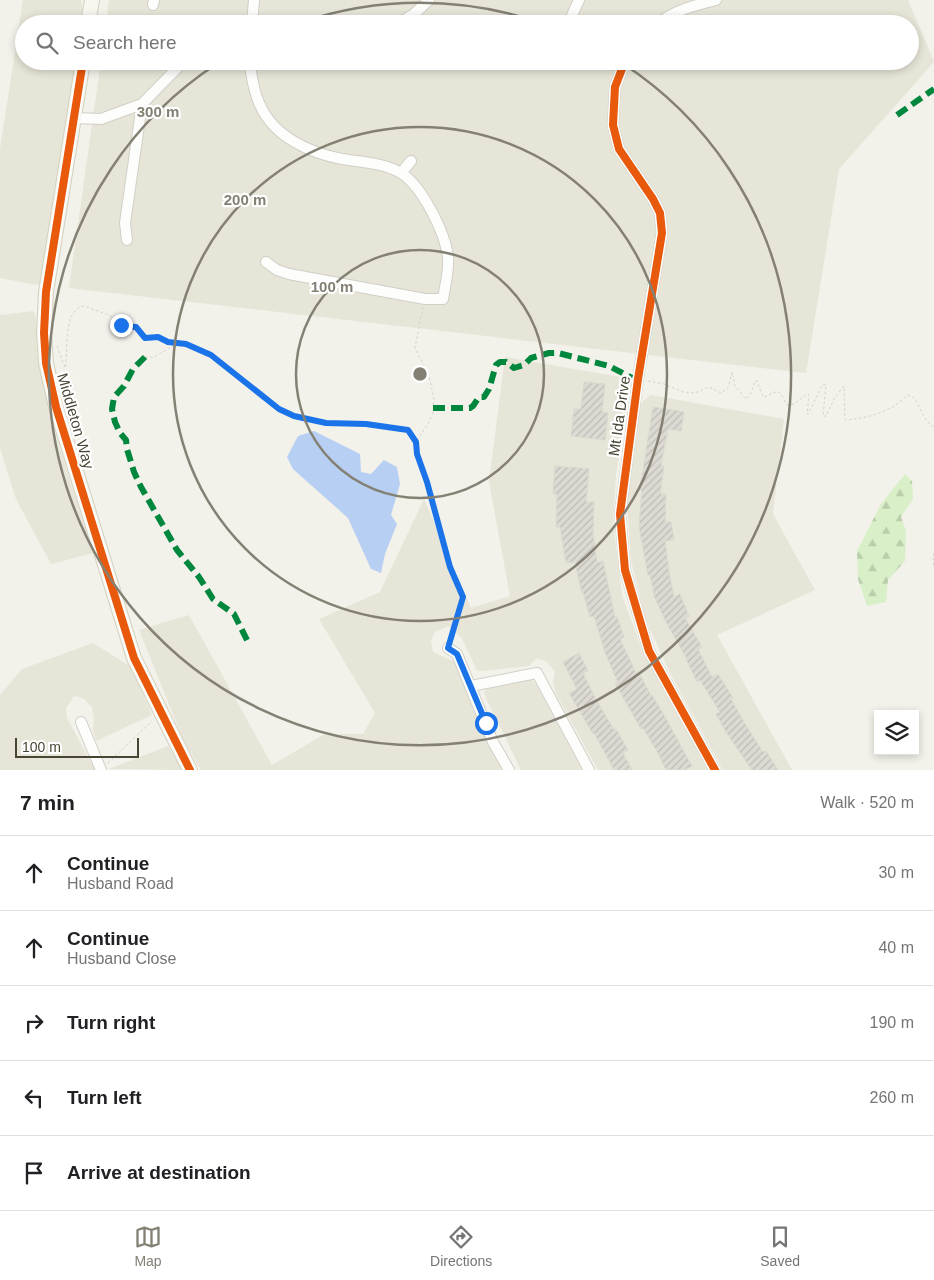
<!DOCTYPE html>
<html lang="en">
<head>
<meta charset="utf-8">
<style>
  :root { --surface:#fff; --page:#f6f6f6; --text:#202124; --muted:#757577; --line:#e0e0e0; --accent:#848174 }
  body { margin:0; font-family:Arial,sans-serif; background:var(--page); color:var(--text) }
  .controls { position:absolute; right:15px; bottom:15px; display:grid; overflow:hidden; border-radius:0px; box-shadow:0 2px 8px #0003 }
  .controls button { width:45px; height:45px; display:grid; place-items:center; padding:0; border:0; border-bottom:1px solid var(--line); background:var(--surface); color:var(--text); font:25px sans-serif }
  .scale { position:absolute; left:15px; bottom:12px; width:124px; box-sizing:border-box; padding-left:5px; border:2px solid #494535; border-top:0; font-size:14px; line-height:18px; white-space:nowrap; color:#494535; -webkit-text-stroke:4px #fff; paint-order:stroke }
  .stop { position:absolute; width:15px; height:15px; margin:-11px; border:4px solid #1a73e8; border-radius:50%; background:#fff }
  .stop.end { background:#1a73e8; border-color:#fff; box-shadow:0 1px 5px #0008 }
  .list { margin:0; padding:0; list-style:none }
  h2 { display:flex; justify-content:space-between; align-items:center; height:65px; margin:0; padding:0 20px; font-size:21px }
  h2 small { font-size:16px; font-weight:400; color:var(--muted) }
  .list li { display:grid; grid-template-columns:32px 1fr auto; gap:15px; align-items:center; box-sizing:border-box; height:75px; padding:0 20px; border-top:1px solid var(--line) }
  .list b { display:block; font-size:19px; white-space:nowrap }
  .list p { margin:0; font-size:16px; white-space:nowrap; color:var(--muted) }
  .list em { font-size:16px; font-style:normal; color:var(--muted) }
  .icon { flex:none; width:28px; height:28px; fill:none; stroke:currentColor; stroke-width:2; stroke-linecap:round; stroke-linejoin:round }
  .map { position:relative; flex:none; width:934px; height:770px; overflow:hidden }
  .search { position:absolute; background:var(--surface); box-shadow:0 2px 8px #0003; left:15px; right:15px; top:15px; height:55px; display:flex; align-items:center; gap:12px; box-sizing:border-box; padding:0 18px; border-radius:28px; color:var(--muted); font-size:19px }
  .sheet { height:440px; background:var(--surface) }
  nav { display:flex; justify-content:space-around; align-items:center; box-sizing:border-box; height:70px; border-top:1px solid var(--line); background:var(--surface); font-size:14px; color:var(--muted) }
  nav a { display:grid; justify-items:center; gap:2px }
  nav .on { color:var(--accent) }
  .map>svg:first-child { display:block }
</style>
</head>
<body>
<div class="map">
<svg width="934" height="770" viewBox="0 0 934 770">
  <defs>
    <pattern id="forest-firs" width="22" height="20" patternUnits="userSpaceOnUse" patternTransform="scale(1.25)"><rect width="22" height="20" fill="#d8efc8"/><path d="M5 1l3.5 6h-7zM16 11l3.5 6h-7z" fill="#bbceac"/></pattern>
    <pattern id="building-hatch" width="6" height="6" patternUnits="userSpaceOnUse" patternTransform="scale(1.25)"><rect width="6" height="6" fill="#dcdad2"/><path d="M-1 1l2-2M0 6l6-6M5 7l2-2" fill="none" stroke="#bebcb5"/></pattern>
  </defs>
  <rect width="100%" height="100%" fill="#f2f1ea"/>
  <path fill="#e7e5d7" d="M23 0H81L83 13 81 24H24V61H75L42 278 38 285 0 278V149Z
    M109 0H908L934 62 839 169 806 373 69 288 101 61H910V24H106Z
    M34 311 36 319 37 353 51 421 93 553 51 564 16 499 0 448V315Z
    M505 357 632 379 616 475 613 523 622 595 642 650 708 770H598L556 694 553 683 555 672 547 662 537 658 529 666 482 671 477 670 461 637 448 626 435 632 431 641 433 652 455 662 476 716 504 770H201L183 739 139 630 189 615 272 765 325 734H363L375 713 319 619 380 592 424 499 471 608 510 596 489 482Z
    M651 395 784 419 773 514 815 590 717 635 792 770H723L669 671 645 618 631 560 627 505 639 409 643 401Z
    M93 643 131 667 152 715 96 741 93 729 94 718 92 707 83 698 74 696 66 708 67 718 95 770H0V695L22 669Z
    M524 680H532L538 688 582 770H521L486 698 484 692 489 687Z
    M168 746 183 770 109 769Z"/>
  <path fill="url(#forest-firs)" d="M905 474 912 481 913 499 901 517 906 531 905 561 888 580 886 602 867 606 858 579 857 551 881 504Z"/>
  <path fill="#b7cff3" d="M314 431 360 454 361 472 371 474 384 460 397 467 400 484 391 515 397 524 385 554 381 573 371 569 348 518 293 469 287 457 298 436Z"/>
  <path fill="url(#building-hatch)" stroke="#dad9d0" d="M584 382 605 384 602 412 608 413 605 440 571 436 574 409H581Z
    M653 407 684 412 681 431 668 429 661 465 664 466 660 494H666L665 522H671L674 540 665 541 669 572 674 597 680 594 689 616 685 618 702 647 698 649 712 677 718 674 733 698 731 699 745 724 763 752 766 751 778 770H752L726 732 716 714 720 712 700 680 697 682 686 659H687L667 624 655 598 650 575H648L639 526 642 490H640Z
    M555 466 589 469 586 502H594L593 533 597 563 603 561 615 618 617 617 624 637 620 639 636 673 638 671 651 696 652 695 664 715 692 766 685 770H666L660 758H661L643 728 641 729 615 683 618 682 606 655 594 616 590 617 583 592 582 593 575 562 566 563 560 527H556L557 494H553Z
    M579 653 588 671 583 673 595 698 614 730 616 729 628 750 623 753 632 770H614L594 733 593 734 569 693 577 689 563 662Z"/>
  <g fill="none" stroke-linecap="round" stroke-linejoin="round">
    <defs>
      <path id="street" d="M153 5 154 0
        M252 24 254 0
        M397 24 414 14 429 0
        M568 24 579 0
        M658 24C674 10 696 5 716 0
        M249 61C252 76 253 91 260 105 274 137 310 153 342 159 361 162 384 163 401 173 422 186 446 234 448 258 449 271 445 286 443 299H425L289 274 277 270 266 262
        M458 61 468 63 480 61
        M625 61 615 87 613 125 619 149 653 199 660 213 662 233 638 379 620 514 625 570 649 651 715 770
        M74 118 101 119 142 104 184 61
        M401 173 411 161
        M127 240 125 223 142 104
        M448 648 457 654 493 742 509 770
        M471 686 537 673 589 770
        M81 722 101 770"/>
      <path id="secondary" d="M88 24 92 0
        M83 61 46 292 44 333 46 363 56 407 134 658 190 770"/>
    </defs>
    <use href="#street" stroke="#d0cfc7" stroke-width="12"/>
    <use href="#secondary" stroke="#d2d1c0" stroke-width="16"/>
    <path stroke="#d2d1ca" stroke-width="1" stroke-dasharray="2.5 2.5" stroke-linecap="butt" d="M423 307 415 348 429 376 434 399 433 413 429 422 416 442 417 454 427 482 450 567 463 597 450 640
      M57 346 65 368C69 351 62 310 84 306L109 315 124 326 136 327 141 330 145 338 158 337 168 342 186 344 211 355 279 409 294 416 326 423 366 424 408 430 416 442
      M145 357H154L178 343
      M648 381 664 384 683 392 695 393 709 387 721 393 728 388 732 372 735 386 746 399 751 393 755 381H757L763 397C769 397 775 389 780 393 783 396 785 402 787 405L794 404 807 394 809 395 807 414H808L823 384 826 385 823 416H826L835 397 844 386 845 419 846 420C868 418 892 412 907 395 921 396 918 418 934 427
      M934 553 933 561 934 567
      M108 763 152 721"/>
    <use href="#street" stroke="#fdfdfc" stroke-width="10"/>
    <use href="#secondary" stroke="#f7f6ef" stroke-width="14"/>
    <path stroke="#00873e" stroke-width="6" stroke-dasharray="12 6" stroke-linecap="butt" d="M897 115 934 89
      M145 357 133 369 124 386 114 397 112 409 115 422 120 433 126 440 127 449 134 472 141 487 177 550 199 577 213 599 234 614 248 642
      M433 408H470L473 406 479 397H484L489 389 496 365 500 362H506L514 368 524 365 531 358 549 353H558L609 366 632 378"/>
    <defs>
      <path id="cycleway" d="M83 61 46 292 44 333 46 363 56 407 134 658 190 770
        M625 61 615 87 613 125 619 149 653 199 660 213 662 233 638 379 620 514 625 570 649 651 715 770"/>
    </defs>
    <use href="#cycleway" stroke="#fff" stroke-width="11"/>
    <use href="#cycleway" stroke="#e8590c" stroke-width="8"/>
  </g>
  <g fill="none" stroke-linecap="round" stroke-linejoin="round">
    <path stroke="#1a73e8" stroke-width="6" d="M121 325 124 326 136 327 145 338 158 337 168 342 186 344 211 355 279 409 294 416 326 423 366 424 408 430 416 442 417 454 427 482 450 567 463 597 448 648 457 654 486 723"/>
  </g>
  <g fill="none" stroke="#848174" stroke-width="2.5">
    <circle cx="420" cy="374" r="124"/>
    <circle cx="420" cy="374" r="247"/>
    <path d="M299 23A371 371 0 0 1 541 23M622 63A371 371 0 1 1 218 63"/>
  </g>
  <g text-anchor="middle" dominant-baseline="central" stroke-width="4.5" stroke-linejoin="round" paint-order="stroke">
    <g font-size="15" fill="#494535" stroke="#fff">
      <text transform="translate(619 416) rotate(-82)">Mt Ida Drive</text>
      <text transform="translate(76 421) rotate(74)">Middleton Way</text>
    </g>
  </g>
  <circle cx="420" cy="374" r="8" fill="#848174" stroke="#fff" stroke-width="2.5"/>
  <g font-size="15" text-anchor="middle" font-weight="bold" fill="#848174" stroke="#fff" stroke-width="4.5" stroke-linejoin="round" paint-order="stroke">
    <text x="158" y="117">300 m</text>
    <text x="245" y="205">200 m</text>
    <text x="332" y="292">100 m</text>
  </g>
</svg>
<div class="controls">
<button><svg class="icon" aria-label="layers" viewBox="0 0 24 24"><path d="M12 4l9 5-9 5-9-5zM3 14l9 5 9-5"/></svg></button>
</div>
<div class="scale">100 m</div>
<div class="stop" style="left:486px;top:723px"></div>
<div class="stop end" style="left:121px;top:325px"></div>
<div class="search"><svg class="icon" aria-label="search" viewBox="0 0 24 24"><circle cx="10" cy="10" r="6"/><path d="M15 15l6 6"/></svg>Search here</div>
</div>
<section class="sheet">
<h2>7 min<small>Walk · 520 m</small></h2>
<ul class="list">
<li><svg class="icon" aria-label="ahead" viewBox="0 0 24 24"><path d="M12 20V5M6 11l6-6 6 6"/></svg><div><b>Continue</b><p>Husband Road</p></div><em>30 m</em></li>
<li><svg class="icon" aria-label="ahead" viewBox="0 0 24 24"><path d="M12 20V5M6 11l6-6 6 6"/></svg><div><b>Continue</b><p>Husband Close</p></div><em>40 m</em></li>
<li><svg class="icon" aria-label="right" viewBox="0 0 24 24"><path d="M7 20v-9h11M14 6l5 5-5 5"/></svg><div><b>Turn right</b></div><em>190 m</em></li>
<li><svg class="icon" aria-label="left" viewBox="0 0 24 24"><path d="M17 20v-9H6M10 6l-5 5 5 5"/></svg><div><b>Turn left</b></div><em>260 m</em></li>
<li><svg class="icon" aria-label="arrive" viewBox="0 0 24 24"><path d="M6 21V4h12l-3 4 3 4H6"/></svg><div><b>Arrive at destination</b></div></li>
</ul>
</section>
<nav>
<a class="on"><svg class="icon" aria-label="map" viewBox="0 0 24 24"><path d="M3 6l6-2 6 2 6-2v14l-6 2-6-2-6 2zM9 4v14M15 6v14"/></svg>Map</a>
<a><svg class="icon" aria-label="directions" viewBox="0 0 24 24"><path d="M12 3l9 9-9 9-9-9zM9 14v-3h6M13 9l2 2-2 2"/></svg>Directions</a>
<a><svg class="icon" aria-label="saved" viewBox="0 0 24 24"><path d="M7 4h10v16l-5-4-5 4z"/></svg>Saved</a>
</nav>
</body>
</html>
